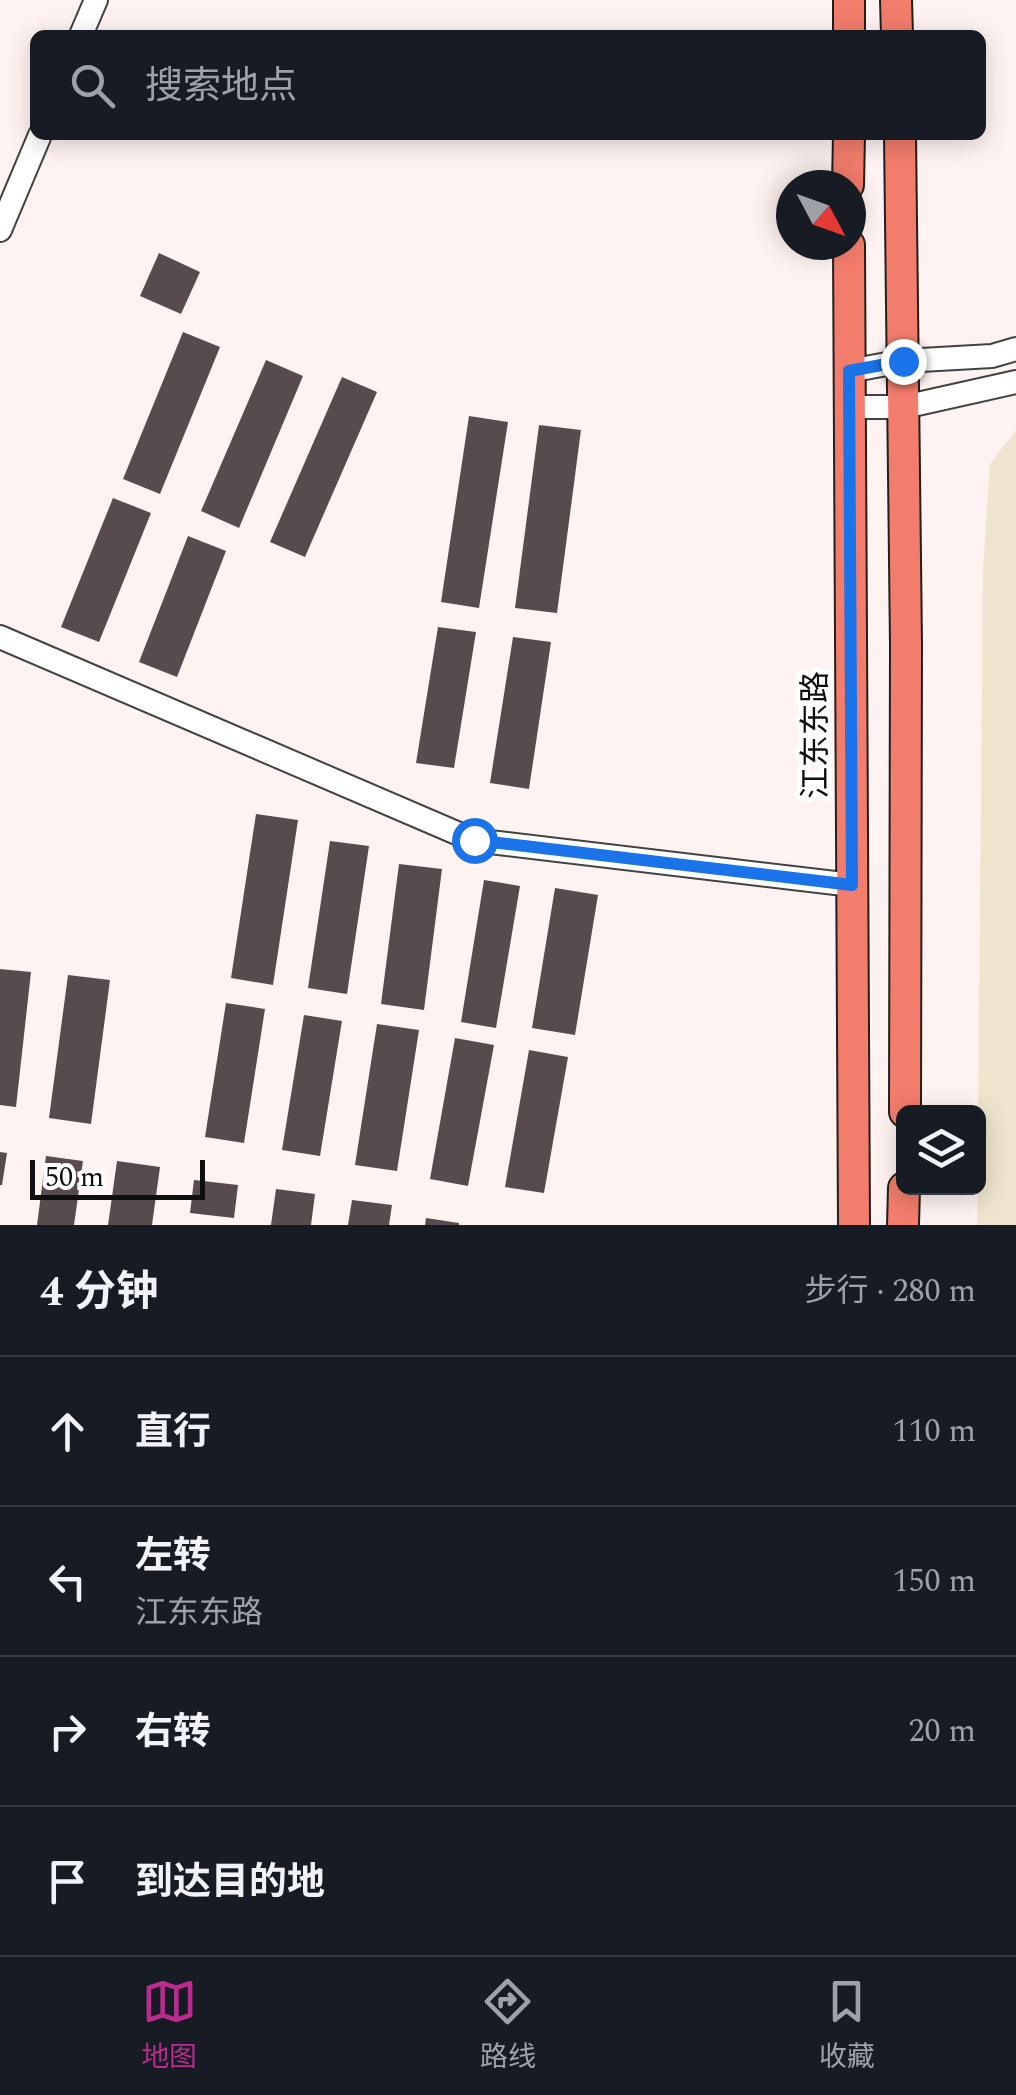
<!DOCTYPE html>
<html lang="zh">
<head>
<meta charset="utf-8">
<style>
  :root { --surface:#171b24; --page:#242831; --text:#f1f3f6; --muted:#9ea1a6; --line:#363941; --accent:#b92c8d }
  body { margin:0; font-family:Spectral,"Noto Sans SC",serif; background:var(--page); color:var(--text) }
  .controls { position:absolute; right:30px; bottom:30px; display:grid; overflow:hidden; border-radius:15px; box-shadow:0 5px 25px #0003 }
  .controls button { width:90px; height:90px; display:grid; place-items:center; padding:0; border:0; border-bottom:2px solid var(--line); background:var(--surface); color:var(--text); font:50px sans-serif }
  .compass { position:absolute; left:776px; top:170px; width:90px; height:90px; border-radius:50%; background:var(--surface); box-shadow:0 5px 25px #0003; rotate:131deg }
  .scale { position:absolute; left:30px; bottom:25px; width:175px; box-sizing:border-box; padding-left:10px; border:5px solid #0f0f0f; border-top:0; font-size:28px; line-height:35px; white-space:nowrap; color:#0f0f0f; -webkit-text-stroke:8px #fff; paint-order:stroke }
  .stop { position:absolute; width:30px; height:30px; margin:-22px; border:8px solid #1a73e8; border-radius:50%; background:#fff }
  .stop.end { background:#1a73e8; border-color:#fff; box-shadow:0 2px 10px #0008 }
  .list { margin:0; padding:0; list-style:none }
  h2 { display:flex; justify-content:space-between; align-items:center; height:130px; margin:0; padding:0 40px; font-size:42px }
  h2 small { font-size:32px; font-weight:400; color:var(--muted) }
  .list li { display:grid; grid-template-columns:65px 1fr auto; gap:30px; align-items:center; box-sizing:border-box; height:150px; padding:0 40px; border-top:2px solid var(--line) }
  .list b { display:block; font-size:38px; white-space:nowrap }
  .list p { margin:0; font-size:32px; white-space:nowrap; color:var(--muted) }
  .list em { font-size:32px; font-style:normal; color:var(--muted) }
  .icon { flex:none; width:55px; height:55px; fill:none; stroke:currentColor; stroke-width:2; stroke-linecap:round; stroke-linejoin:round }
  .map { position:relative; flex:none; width:1016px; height:1225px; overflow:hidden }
  .search { position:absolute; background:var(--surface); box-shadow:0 5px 25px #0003; left:30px; right:30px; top:30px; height:110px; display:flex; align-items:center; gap:25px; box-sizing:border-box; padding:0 35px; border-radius:15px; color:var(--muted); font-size:38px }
  .sheet { height:730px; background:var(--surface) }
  nav { display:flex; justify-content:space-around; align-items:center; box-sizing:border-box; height:140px; border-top:2px solid var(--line); background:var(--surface); font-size:28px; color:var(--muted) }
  nav a { display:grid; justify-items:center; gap:5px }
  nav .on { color:var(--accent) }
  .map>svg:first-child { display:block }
</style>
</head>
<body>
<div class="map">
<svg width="1016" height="1225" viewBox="0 0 1016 1225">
  <rect width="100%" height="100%" fill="#fef3f1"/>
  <path fill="#efe5cd" d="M1016 430V1225H977L983 570 990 464Z"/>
  <path fill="#574b4e" d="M159 253 200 272 181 314 140 296Z
    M183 332 220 347 160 494 123 479Z
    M266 360 303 376 239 528 201 511Z
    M342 377 377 392 305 557 270 542Z
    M469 416 508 422 479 608 441 602Z
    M539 425 581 430 557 613 515 608Z
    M113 498 151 513 99 642 61 627Z
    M188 536 226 551 177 677 139 662Z
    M438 627 476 632 454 768 416 763Z
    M513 637 551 642 529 789 490 783Z
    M256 814 298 820 273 985 231 978Z
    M330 841 369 846 347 994 308 988Z
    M399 864 442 869 424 1010 381 1004Z
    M484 880 520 886 496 1028 461 1022Z
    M555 888 598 895 575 1035 532 1028Z
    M0 969 31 972 16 1107 0 1105Z
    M68 975 110 980 91 1124 49 1118Z
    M226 1003 265 1009 244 1143 205 1137Z
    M304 1015 342 1021 320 1156 282 1150Z
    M377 1024 419 1030 397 1171 355 1165Z
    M455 1038 494 1045 468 1186 430 1179Z
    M529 1050 568 1057 544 1193 505 1187Z
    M0 1152 7 1153 2 1185H0Z
    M46 1156 83 1161 74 1225H37Z
    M117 1161 160 1167 152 1225H108Z
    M194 1180 238 1185 234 1218 190 1213Z
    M276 1189 315 1194 311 1225H271Z
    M352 1200 392 1205 389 1225H348Z
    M426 1218 459 1223V1225H425Z"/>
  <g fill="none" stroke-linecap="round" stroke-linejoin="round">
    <defs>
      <path id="minor" d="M81 35 96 0
        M0 230 40 135
        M849 371 903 361 992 356 1016 349
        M850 407H904L1016 382
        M0 637 473 840 852 885"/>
      <path id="major" d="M896 0 897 35
        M849 35V0
        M900 135 906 644 905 1112
        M848 185 849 135
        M849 245 854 1225
        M903 1225 904 1188"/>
    </defs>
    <use href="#minor" stroke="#424242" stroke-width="26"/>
    <use href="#major" stroke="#202020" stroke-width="34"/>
    <use href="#minor" stroke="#fff" stroke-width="22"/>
    <use href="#major" stroke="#f37d6c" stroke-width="30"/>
  </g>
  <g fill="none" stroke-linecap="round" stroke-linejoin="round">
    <path stroke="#1a73e8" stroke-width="12" d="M474 840 852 885 849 371 903 361"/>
  </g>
  <g text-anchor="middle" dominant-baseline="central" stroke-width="10" stroke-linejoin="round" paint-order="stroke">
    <g font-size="32" fill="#0f0f0f" stroke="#fff">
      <text transform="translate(816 735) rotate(-90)">江东东路</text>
    </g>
  </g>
</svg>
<div class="controls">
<button><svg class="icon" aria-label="layers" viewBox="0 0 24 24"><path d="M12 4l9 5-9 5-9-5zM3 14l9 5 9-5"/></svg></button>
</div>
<svg class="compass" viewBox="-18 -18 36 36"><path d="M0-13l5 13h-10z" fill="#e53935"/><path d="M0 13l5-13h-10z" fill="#9ea1a6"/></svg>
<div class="scale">50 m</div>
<div class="stop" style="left:474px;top:840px"></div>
<div class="stop end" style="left:903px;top:361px"></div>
<div class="search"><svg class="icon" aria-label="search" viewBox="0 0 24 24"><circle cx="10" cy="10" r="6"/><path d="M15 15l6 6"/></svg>搜索地点</div>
</div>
<section class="sheet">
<h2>4 分钟<small>步行 · 280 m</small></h2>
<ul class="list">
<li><svg class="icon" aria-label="ahead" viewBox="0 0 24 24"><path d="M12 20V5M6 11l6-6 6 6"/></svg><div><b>直行</b></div><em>110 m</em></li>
<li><svg class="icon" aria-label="left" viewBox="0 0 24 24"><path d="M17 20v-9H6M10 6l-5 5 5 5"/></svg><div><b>左转</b><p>江东东路</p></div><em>150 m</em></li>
<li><svg class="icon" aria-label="right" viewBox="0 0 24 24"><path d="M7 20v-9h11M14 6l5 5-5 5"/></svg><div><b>右转</b></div><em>20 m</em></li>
<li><svg class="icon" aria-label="arrive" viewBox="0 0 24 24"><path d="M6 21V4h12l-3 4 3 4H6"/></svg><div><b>到达目的地</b></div></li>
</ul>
</section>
<nav>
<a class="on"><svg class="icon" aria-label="map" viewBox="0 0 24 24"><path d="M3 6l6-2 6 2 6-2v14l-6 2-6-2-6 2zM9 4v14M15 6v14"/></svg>地图</a>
<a><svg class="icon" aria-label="directions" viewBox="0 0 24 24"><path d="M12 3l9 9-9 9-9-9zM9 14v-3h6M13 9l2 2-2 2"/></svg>路线</a>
<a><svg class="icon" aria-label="saved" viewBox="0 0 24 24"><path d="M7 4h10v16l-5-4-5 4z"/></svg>收藏</a>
</nav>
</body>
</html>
